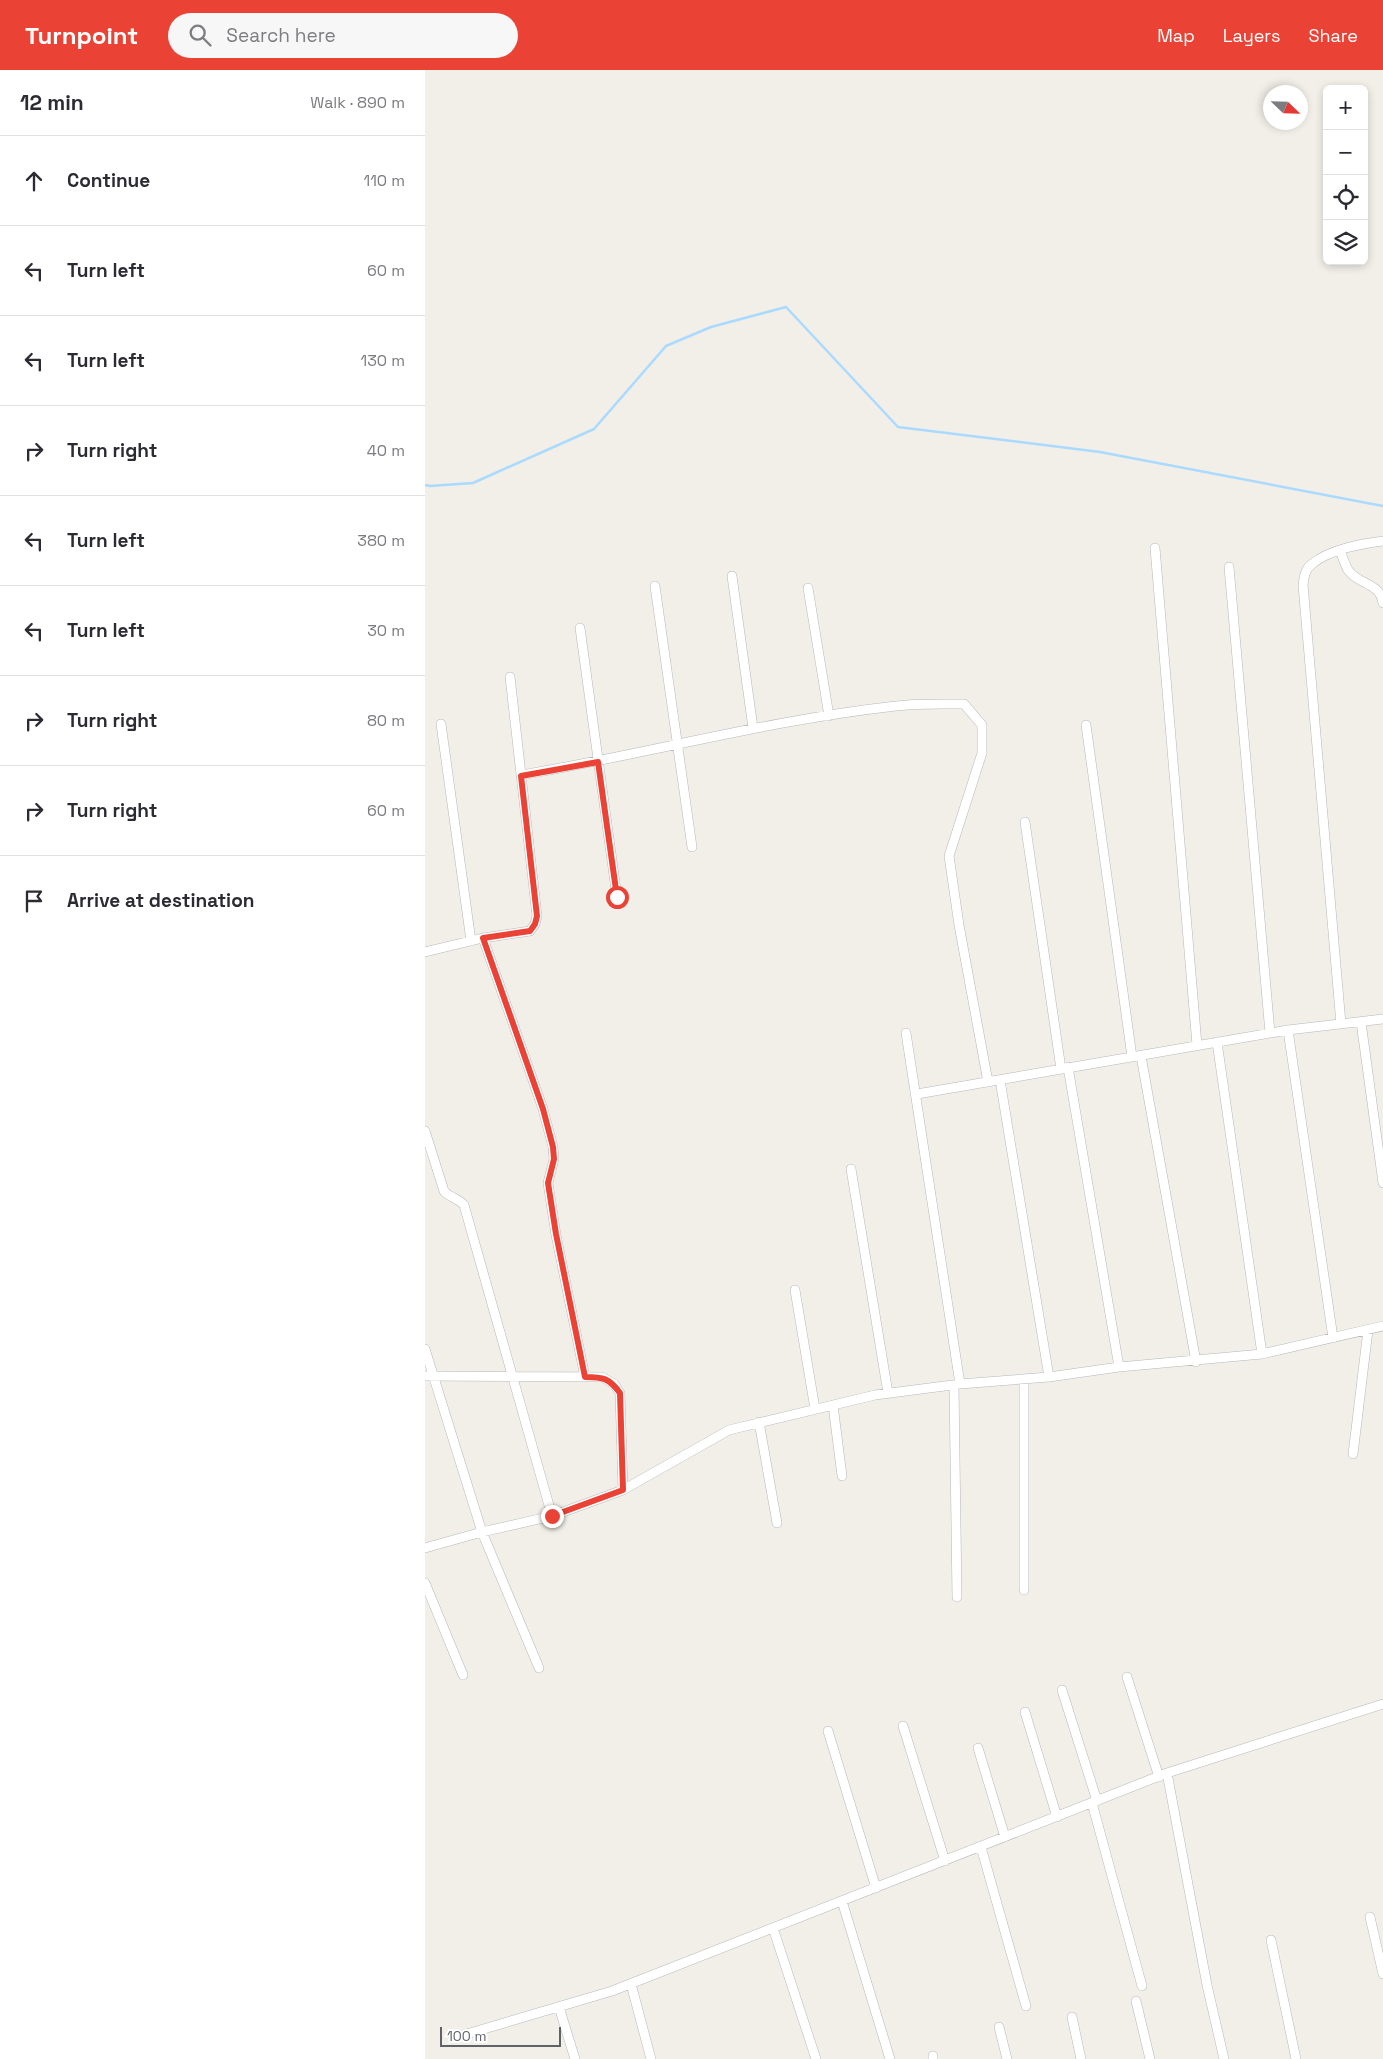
<!DOCTYPE html>
<html lang="en">
<head>
<meta charset="utf-8">
<style>
  :root { --surface:#fff; --page:#f7f7f7; --text:#2b2b33; --muted:#7c7c81; --line:#e1e1e2; --accent:#ea4335 }
  body { margin:0; font-family:"Space Grotesk",sans-serif; background:var(--page); color:var(--text) }
  .controls { position:absolute; right:15px; top:15px; display:grid; overflow:hidden; border-radius:8px; box-shadow:0 2px 8px #0003 }
  .controls button { width:45px; height:45px; display:grid; place-items:center; padding:0; border:0; border-bottom:1px solid var(--line); background:var(--surface); color:var(--text); font:25px sans-serif }
  .compass { position:absolute; left:838px; top:15px; width:45px; height:45px; border-radius:50%; background:var(--surface); box-shadow:0 2px 8px #0003; rotate:113deg }
  .scale { position:absolute; left:15px; bottom:12px; width:121px; box-sizing:border-box; padding-left:5px; border:2px solid #5f6368; border-top:0; font-size:14px; line-height:18px; white-space:nowrap; color:#5f6368; -webkit-text-stroke:4px #fff; paint-order:stroke }
  .stop { position:absolute; width:15px; height:15px; margin:-11px; border:4px solid #ea4335; border-radius:50%; background:#fff }
  .stop.end { background:#ea4335; border-color:#fff; box-shadow:0 1px 5px #0008 }
  .list { margin:0; padding:0; list-style:none }
  h2 { display:flex; justify-content:space-between; align-items:center; height:65px; margin:0; padding:0 20px; font-size:21px }
  h2 small { font-size:16px; font-weight:400; color:var(--muted) }
  .list li { display:grid; grid-template-columns:32px 1fr auto; gap:15px; align-items:center; box-sizing:border-box; height:90px; padding:0 20px; border-top:1px solid var(--line) }
  .list b { display:block; font-size:19px; white-space:nowrap }
  .list em { font-size:16px; font-style:normal; color:var(--muted) }
  .icon { flex:none; width:28px; height:28px; fill:none; stroke:currentColor; stroke-width:2; stroke-linecap:round; stroke-linejoin:round }
  .map { position:relative; flex:none; width:958px; height:1989px; overflow:hidden }
  header { display:flex; align-items:center; gap:30px; box-sizing:border-box; height:70px; padding:0 25px; background:var(--accent); color:#fff }
  header strong { font-size:24px }
  nav { display:flex; gap:28px; margin-inline-start:auto; font-size:18px }
  .search { width:350px; height:45px; background:var(--page); display:flex; align-items:center; gap:12px; box-sizing:border-box; padding:0 18px; border-radius:28px; color:var(--muted); font-size:19px }
  main { display:flex }
  aside { flex:1; background:var(--surface) }
  .map>svg:first-child { display:block }
</style>
</head>
<body>
<header>
<strong>Turnpoint</strong>
<div class="search"><svg class="icon" aria-label="search" viewBox="0 0 24 24"><circle cx="10" cy="10" r="6"/><path d="M15 15l6 6"/></svg>Search here</div>
<nav><a>Map</a><a>Layers</a><a>Share</a></nav>
</header>
<main>
<aside>
<h2>12 min<small>Walk · 890 m</small></h2>
<ul class="list">
<li><svg class="icon" aria-label="ahead" viewBox="0 0 24 24"><path d="M12 20V5M6 11l6-6 6 6"/></svg><div><b>Continue</b></div><em>110 m</em></li>
<li><svg class="icon" aria-label="left" viewBox="0 0 24 24"><path d="M17 20v-9H6M10 6l-5 5 5 5"/></svg><div><b>Turn left</b></div><em>60 m</em></li>
<li><svg class="icon" aria-label="left" viewBox="0 0 24 24"><path d="M17 20v-9H6M10 6l-5 5 5 5"/></svg><div><b>Turn left</b></div><em>130 m</em></li>
<li><svg class="icon" aria-label="right" viewBox="0 0 24 24"><path d="M7 20v-9h11M14 6l5 5-5 5"/></svg><div><b>Turn right</b></div><em>40 m</em></li>
<li><svg class="icon" aria-label="left" viewBox="0 0 24 24"><path d="M17 20v-9H6M10 6l-5 5 5 5"/></svg><div><b>Turn left</b></div><em>380 m</em></li>
<li><svg class="icon" aria-label="left" viewBox="0 0 24 24"><path d="M17 20v-9H6M10 6l-5 5 5 5"/></svg><div><b>Turn left</b></div><em>30 m</em></li>
<li><svg class="icon" aria-label="right" viewBox="0 0 24 24"><path d="M7 20v-9h11M14 6l5 5-5 5"/></svg><div><b>Turn right</b></div><em>80 m</em></li>
<li><svg class="icon" aria-label="right" viewBox="0 0 24 24"><path d="M7 20v-9h11M14 6l5 5-5 5"/></svg><div><b>Turn right</b></div><em>60 m</em></li>
<li><svg class="icon" aria-label="arrive" viewBox="0 0 24 24"><path d="M6 21V4h12l-3 4 3 4H6"/></svg><div><b>Arrive at destination</b></div></li>
</ul>
</aside>
<div class="map">
<svg width="958" height="1989" viewBox="0 0 958 1989">
  <rect width="100%" height="100%" fill="#f1efe8"/>
  <g fill="none" stroke-linecap="round" stroke-linejoin="round">
    <path stroke="#aadaff" stroke-width="2.5" d="M0 415 5 416 48 413 169 359 241 276 286 257 361 237 473 357 675 382 958 436"/>
    <defs>
      <path id="minor" d="M730 478 772 975
        M915 481C918 487 920 495 923 500 933 515 955 512 958 533
        M804 497 845 963
        M307 506 328 658
        M230 516 267 777
        M383 518 404 646
        M155 558 192 827
        M16 654 46 871
        M661 655 707 987
        M96 705C221 684 344 650 471 636 493 633 517 634 539 634L557 655V683L524 786 534 855 563 1012
        M600 752 636 999
        M58 868 118 1039 128 1077 129 1089 123 1113 131 1165 160 1307
        M0 882 58 868 105 861 110 854 112 846 85 607
        M936 952 958 1113
        M916 954 878 515C879 507 880 499 887 494 905 479 936 474 958 471
        M863 960 908 1268
        M481 963 535 1314
        M792 972 837 1284
        M716 986 771 1292
        M643 997 694 1297
        M575 1010 624 1307
        M492 1024 863 960 958 949
        M0 1061 19 1121C25 1128 33 1128 39 1135L127 1446
        M426 1099 463 1323
        M370 1220 390 1339
        M0 1279 57 1462 114 1598
        M0 1306 177 1307 189 1314 195 1323 198 1420
        M529 1315 532 1527
        M408 1335 417 1406
        M334 1352 352 1453
        M928 1384 943 1260
        M0 1478 57 1462 127 1446 198 1420 304 1360 450 1325 535 1314 624 1307 694 1297 837 1284 958 1256
        M0 1513 38 1605
        M599 1520V1309
        M702 1607 734 1707
        M637 1620 672 1731
        M600 1642 632 1747
        M478 1656 520 1791
        M403 1661 451 1818
        M553 1678 580 1767
        M742 1703 782 1915 799 1989
        M667 1733 717 1916
        M556 1777 601 1936
        M417 1831 465 1989
        M945 1847 958 1904
        M348 1858 391 1989
        M846 1870 871 1989
        M206 1914 226 1989
        M711 1931 725 1989
        M134 1937 150 1989
        M647 1947 656 1989
        M574 1957 582 1989
        M35 1966 187 1921 742 1703 958 1634
        M508 1986V1989"/>
    </defs>
    <use href="#minor" stroke="#b5b8bc" stroke-width="10"/>
    <use href="#minor" stroke="#fff" stroke-width="9"/>
  </g>
  <g fill="none" stroke-linecap="round" stroke-linejoin="round">
    <path stroke="#ea4335" stroke-width="6" d="M127 1446 198 1420 195 1323C184 1308 178 1307 160 1307L131 1164 123 1113 129 1089 128 1077 118 1039 58 868 105 861 110 854 112 846 96 706 173 692 192 827"/>
  </g>
</svg>
<div class="controls">
<button>+</button>
<button>−</button>
<button><svg class="icon" aria-label="locate" viewBox="0 0 24 24"><circle cx="12" cy="12" r="6"/><path d="M12 2v4M12 18v4M2 12h4M18 12h4"/></svg></button>
<button><svg class="icon" aria-label="layers" viewBox="0 0 24 24"><path d="M12 4l9 5-9 5-9-5zM3 14l9 5 9-5"/></svg></button>
</div>
<svg class="compass" viewBox="-18 -18 36 36"><path d="M0-13l5 13h-10z" fill="#e53935"/><path d="M0 13l5-13h-10z" fill="#7c7c81"/></svg>
<div class="scale">100 m</div>
<div class="stop" style="left:192px;top:827px"></div>
<div class="stop end" style="left:127px;top:1446px"></div>
</div>
</main>
</body>
</html>
